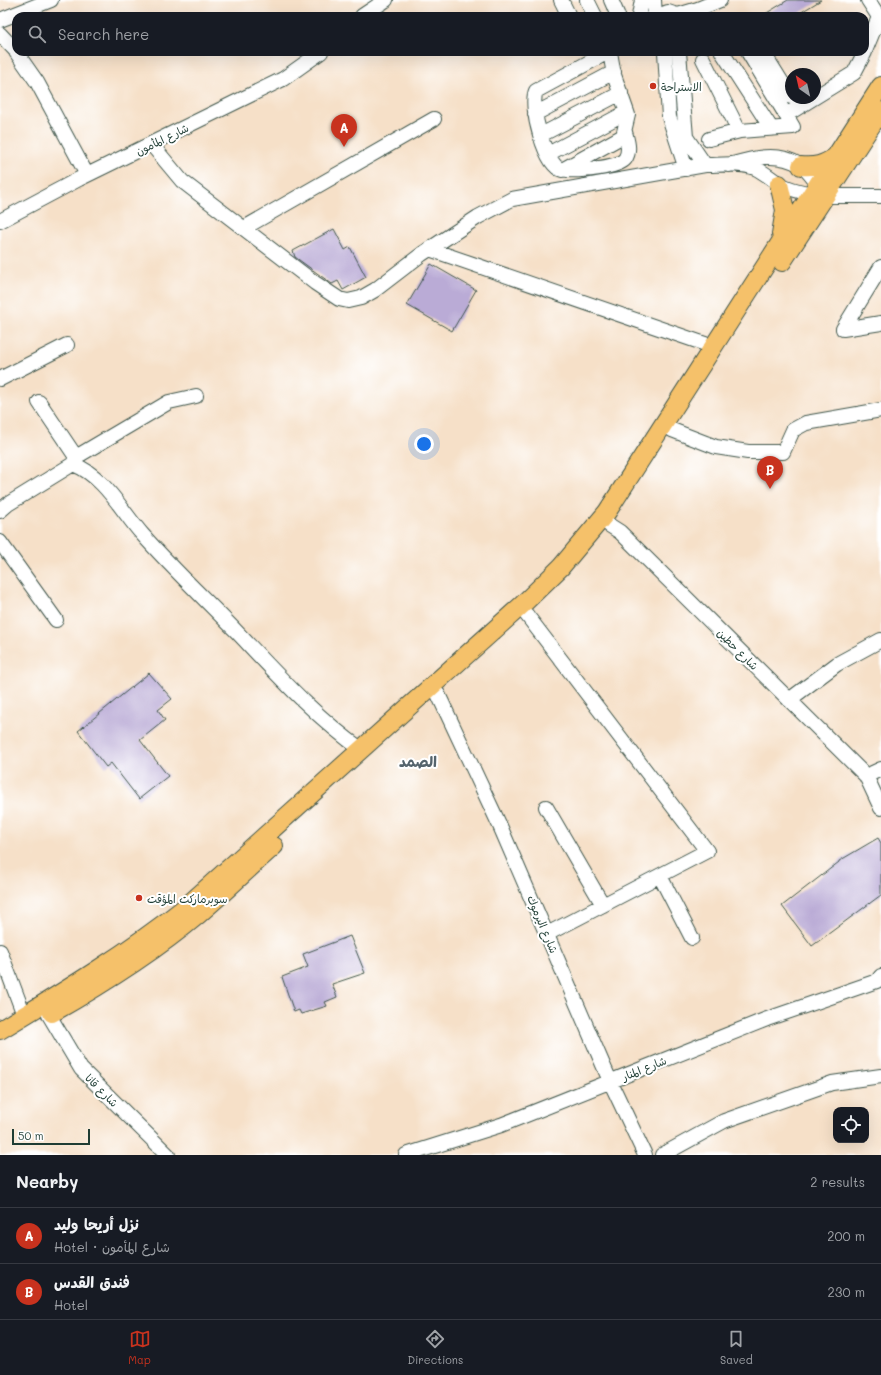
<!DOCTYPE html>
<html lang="en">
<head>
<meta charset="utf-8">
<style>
  :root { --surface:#171b24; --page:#242831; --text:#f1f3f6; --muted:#9ea1a6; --line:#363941; --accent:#c8321e }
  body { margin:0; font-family:Mali,"Playpen Sans Arabic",sans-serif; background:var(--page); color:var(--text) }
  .controls { position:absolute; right:12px; bottom:12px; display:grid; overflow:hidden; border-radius:8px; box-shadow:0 4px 16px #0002 }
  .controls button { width:36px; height:36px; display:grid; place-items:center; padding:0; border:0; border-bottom:1px solid var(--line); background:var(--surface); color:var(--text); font:20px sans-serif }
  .compass { position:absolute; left:785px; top:68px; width:36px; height:36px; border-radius:50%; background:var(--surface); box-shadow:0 4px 16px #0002; rotate:326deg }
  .scale { position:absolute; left:12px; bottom:10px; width:78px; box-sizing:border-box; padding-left:4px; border:2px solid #1f3d34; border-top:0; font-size:11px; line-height:14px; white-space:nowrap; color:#1f3d34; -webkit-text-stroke:3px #fff; paint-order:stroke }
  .you { position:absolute; left:424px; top:444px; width:14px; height:14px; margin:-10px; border:3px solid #fff; border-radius:50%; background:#1a73e8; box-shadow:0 0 0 6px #1a73e833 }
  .badge { display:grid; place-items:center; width:26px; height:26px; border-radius:50%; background:var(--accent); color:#fff; font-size:13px; font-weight:700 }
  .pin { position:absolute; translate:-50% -33px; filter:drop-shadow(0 1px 2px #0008) }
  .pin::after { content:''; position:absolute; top:21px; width:14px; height:12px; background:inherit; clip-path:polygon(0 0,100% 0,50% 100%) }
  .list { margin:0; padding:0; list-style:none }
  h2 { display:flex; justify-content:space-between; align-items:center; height:52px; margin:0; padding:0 16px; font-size:17px }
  h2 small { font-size:13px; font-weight:400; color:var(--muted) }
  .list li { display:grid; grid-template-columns:26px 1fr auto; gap:12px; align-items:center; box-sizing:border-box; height:56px; padding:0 16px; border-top:1px solid var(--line) }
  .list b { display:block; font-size:15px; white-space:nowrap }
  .list p { margin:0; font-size:13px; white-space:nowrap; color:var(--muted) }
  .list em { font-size:13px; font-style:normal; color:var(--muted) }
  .icon { flex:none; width:22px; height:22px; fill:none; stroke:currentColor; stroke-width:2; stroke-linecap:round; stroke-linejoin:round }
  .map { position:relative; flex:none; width:881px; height:1155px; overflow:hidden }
  .search { position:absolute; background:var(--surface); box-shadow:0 4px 16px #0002; left:12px; right:12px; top:12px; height:44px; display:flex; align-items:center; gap:10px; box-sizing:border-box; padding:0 14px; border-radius:12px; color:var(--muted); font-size:15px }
  .sheet { height:164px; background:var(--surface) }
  nav { display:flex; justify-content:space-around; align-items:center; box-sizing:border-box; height:56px; border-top:1px solid var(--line); background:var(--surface); font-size:11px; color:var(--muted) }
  nav a { display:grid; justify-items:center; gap:2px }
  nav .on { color:var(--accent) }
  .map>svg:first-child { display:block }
</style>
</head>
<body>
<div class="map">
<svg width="881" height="1155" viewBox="0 0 881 1155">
  <rect width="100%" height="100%" fill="#fff"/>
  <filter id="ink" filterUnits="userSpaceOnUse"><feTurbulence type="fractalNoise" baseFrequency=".025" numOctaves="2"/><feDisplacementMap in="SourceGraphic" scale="8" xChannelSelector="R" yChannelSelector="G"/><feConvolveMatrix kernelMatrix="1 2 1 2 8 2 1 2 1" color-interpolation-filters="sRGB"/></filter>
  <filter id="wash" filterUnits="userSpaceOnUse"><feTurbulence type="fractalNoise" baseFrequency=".012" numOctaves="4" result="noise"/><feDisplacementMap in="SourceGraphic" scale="16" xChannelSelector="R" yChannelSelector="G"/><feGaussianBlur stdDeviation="0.9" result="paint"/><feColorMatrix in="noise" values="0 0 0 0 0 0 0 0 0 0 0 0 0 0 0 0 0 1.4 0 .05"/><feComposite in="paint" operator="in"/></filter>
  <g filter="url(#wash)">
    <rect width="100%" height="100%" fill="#f6e0c8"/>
    <g id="blocks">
      <path fill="#baabd6" d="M788 0H821L795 16H762Z
        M334 229 345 250 350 247 366 277 343 290 338 281 332 284 295 257 293 251Z
        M431 264 476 290 452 331 407 305Z
        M149 673 172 699 158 710 165 720 140 740 168 776 139 799 111 763 106 767 78 731Z
        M878 838 881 843V895L812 946 782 906 839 862V861Z
        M350 936 365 973 332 984 337 997 325 1002 327 1006 301 1014 299 1010 294 1012 282 977 308 967 303 954Z"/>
    </g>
  </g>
  <g filter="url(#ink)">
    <use href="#blocks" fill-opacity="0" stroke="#3f554a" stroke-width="1"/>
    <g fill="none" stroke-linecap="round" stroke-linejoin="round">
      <defs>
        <path id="minor" d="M561 0 569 16
          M587 0 595 16
          M611 0 618 16
          M654 0 655 16
          M678 15 698 9 720 0
          M362 16 386 0
          M639 16 642 0
          M658 16 668 12 680 16
          M0 20 51 0
          M0 34 16 51
          M865 51 879 17 868 0
          M16 52 37 82 87 175
          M608 52 536 91C529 106 545 166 562 170L623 136 628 115 614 75 610 52
          M665 52 669 117 686 169
          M679 52 686 137 705 165
          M722 52 771 128
          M748 52 786 115
          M763 52 791 97
          M703 59 739 131
          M535 114 614 72
          M541 135 621 93
          M709 139 740 131 793 127 786 115 854 73 865 52
          M152 145 182 181 315 283 339 299 348 301 361 298 375 290 422 254 478 217 512 199 705 165C720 165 740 162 755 168 764 172 770 178 778 183 791 191 811 194 826 196 819 187 810 171 800 165 777 151 753 158 729 165
          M548 154 627 112
          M567 170C578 171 618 168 625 159 631 151 627 140 625 132
          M826 196H881
          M0 221 79 179 283 79 321 52
          M244 228 434 119
          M429 249 714 347
          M881 267 843 329 881 323
          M0 379 67 345
          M672 430 716 447 748 452H783L793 430 806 423 881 410
          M76 457 169 402 196 396
          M73 464C104 476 121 510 142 534 171 567 204 598 235 630 275 672 314 716 362 750
          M0 511 8 504 73 464 76 457 39 402
          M609 525 620 532 866 776 881 808
          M0 542 56 620
          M526 614 707 851 547 934
          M438 694 500 826 610 1081 645 1155
          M789 700 837 664 881 640
          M866 776 881 769
          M546 807 603 905
          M660 876 692 938
          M0 951 24 1015
          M49 1015 81 1069 168 1155
          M406 1155 501 1125 767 1019 877 981 881 976
          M662 1155 724 1121 832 1083 881 1076"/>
        <path id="major" d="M801 166C816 167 823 165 835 157
          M779 184 785 210 781 234
          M782 262 881 111
          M52 1013C103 984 154 952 199 914 225 892 249 868 274 846
          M0 1030C65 991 129 952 188 905L522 605 561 567 607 512 881 86"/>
      </defs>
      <use href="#minor" stroke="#3f554a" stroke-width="16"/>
      <use href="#major" stroke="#3f554a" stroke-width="20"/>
      <use href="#minor" stroke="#fff" stroke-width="14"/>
      <use href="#major" stroke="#f5c16b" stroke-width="18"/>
    </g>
  </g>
  <g fill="#c8321e" stroke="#fff" stroke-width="1.5">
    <circle cx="653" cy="86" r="4"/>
    <circle cx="139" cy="898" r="4"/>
  </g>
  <g text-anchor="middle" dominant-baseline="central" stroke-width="4" stroke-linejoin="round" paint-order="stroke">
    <g font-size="11" fill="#1f3d34" stroke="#fff" text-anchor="start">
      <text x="661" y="86">الاستراحة</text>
      <text x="147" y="898">سوبرماركت المؤقت</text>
    </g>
    <g font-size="11" fill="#1f3d34" stroke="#fff">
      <text transform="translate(162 139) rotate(-26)">شارع المأمون</text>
      <text transform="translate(738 649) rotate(45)">شارع حطين</text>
      <text transform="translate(543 924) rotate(67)">شارع اليرموك</text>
      <text transform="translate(644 1068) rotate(-22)">شارع المنار</text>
      <text transform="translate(102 1090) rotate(45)">شارع قانا</text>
    </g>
    <g font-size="15" font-weight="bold" fill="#55646d" stroke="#fff">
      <text x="418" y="761">الصمد</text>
    </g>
  </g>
</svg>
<div class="controls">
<button><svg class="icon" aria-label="locate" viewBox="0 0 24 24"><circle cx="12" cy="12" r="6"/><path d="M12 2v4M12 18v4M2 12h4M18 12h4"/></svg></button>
</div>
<svg class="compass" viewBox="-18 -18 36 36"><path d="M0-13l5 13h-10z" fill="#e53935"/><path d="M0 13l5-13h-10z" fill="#9ea1a6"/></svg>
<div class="scale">50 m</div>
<div class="you"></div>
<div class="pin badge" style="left:344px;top:147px">A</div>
<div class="pin badge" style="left:770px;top:489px">B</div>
<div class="search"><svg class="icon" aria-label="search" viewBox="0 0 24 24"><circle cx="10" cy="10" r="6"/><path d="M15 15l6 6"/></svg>Search here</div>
</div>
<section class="sheet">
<h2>Nearby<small>2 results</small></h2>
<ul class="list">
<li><span class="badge">A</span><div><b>نزل أريحا وليد</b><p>Hotel · شارع المأمون</p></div><em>200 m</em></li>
<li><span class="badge">B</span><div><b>فندق القدس</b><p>Hotel</p></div><em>230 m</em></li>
</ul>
</section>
<nav>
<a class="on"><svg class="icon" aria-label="map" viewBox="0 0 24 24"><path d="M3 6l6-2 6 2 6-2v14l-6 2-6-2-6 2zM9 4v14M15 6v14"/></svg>Map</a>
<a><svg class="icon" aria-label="directions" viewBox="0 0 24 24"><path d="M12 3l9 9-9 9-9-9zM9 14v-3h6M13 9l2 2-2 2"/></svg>Directions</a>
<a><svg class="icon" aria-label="saved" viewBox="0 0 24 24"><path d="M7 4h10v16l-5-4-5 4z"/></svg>Saved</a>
</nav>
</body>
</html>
